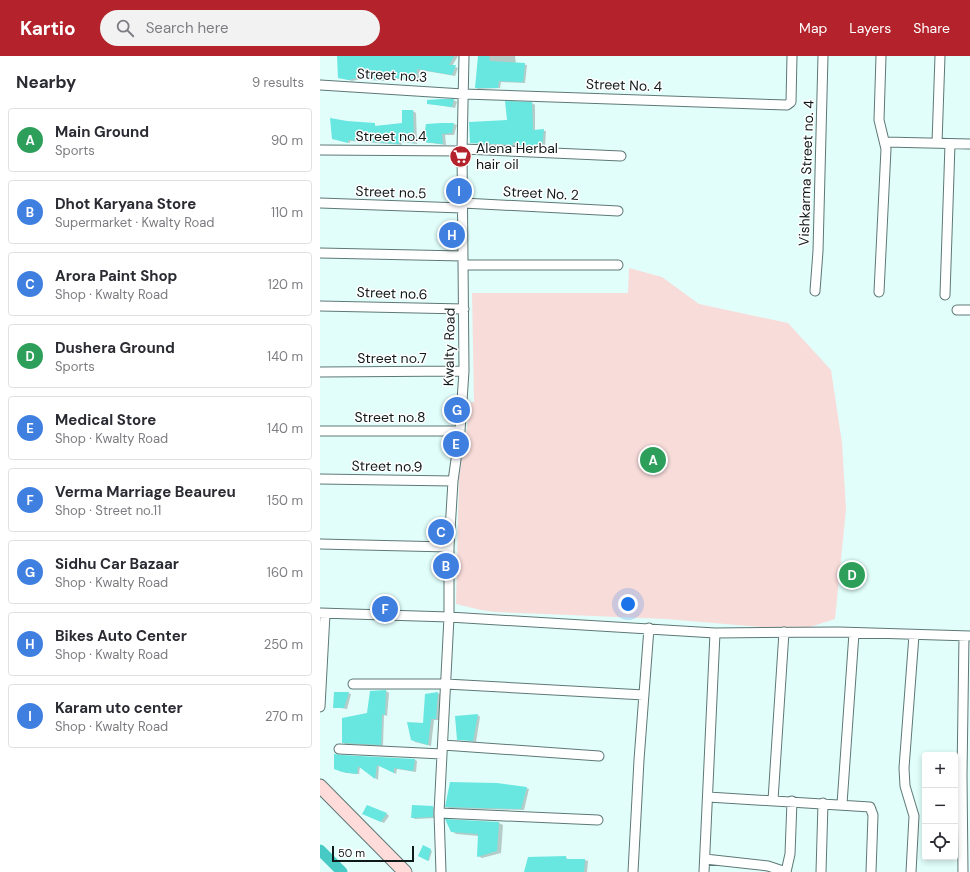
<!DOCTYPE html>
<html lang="en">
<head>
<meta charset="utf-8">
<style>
  :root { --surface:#fff; --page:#f2f2f3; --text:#2b2b33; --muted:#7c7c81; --line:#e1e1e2; --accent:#b4222b }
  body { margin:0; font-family:"DM Sans",sans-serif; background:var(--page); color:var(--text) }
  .controls { position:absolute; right:12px; bottom:12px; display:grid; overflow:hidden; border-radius:4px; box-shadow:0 2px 6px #0003 }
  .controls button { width:36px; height:36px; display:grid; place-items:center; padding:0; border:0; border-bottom:1px solid var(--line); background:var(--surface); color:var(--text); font:20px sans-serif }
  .scale { position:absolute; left:12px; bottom:10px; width:82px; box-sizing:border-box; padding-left:4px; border:2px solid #0f1918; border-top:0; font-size:11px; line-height:14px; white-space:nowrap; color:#0f1918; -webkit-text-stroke:3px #fff; paint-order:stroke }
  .you { position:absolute; left:308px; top:548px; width:14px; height:14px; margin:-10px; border:3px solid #fff; border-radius:50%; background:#1a73e8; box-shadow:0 0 0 6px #1a73e833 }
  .badge { display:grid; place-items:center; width:26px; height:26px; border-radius:50%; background:var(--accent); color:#fff; font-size:13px; font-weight:700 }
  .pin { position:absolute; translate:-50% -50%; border:2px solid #fff; box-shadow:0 1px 4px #0006 }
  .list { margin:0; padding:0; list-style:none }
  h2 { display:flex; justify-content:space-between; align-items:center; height:52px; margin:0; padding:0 16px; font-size:17px }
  h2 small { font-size:13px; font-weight:400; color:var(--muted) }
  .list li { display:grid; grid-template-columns:26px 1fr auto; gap:12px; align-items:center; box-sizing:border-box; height:64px; margin:0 8px 8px; padding:0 8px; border:1px solid var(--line); border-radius:4px }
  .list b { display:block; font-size:15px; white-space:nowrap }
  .list p { margin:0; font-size:13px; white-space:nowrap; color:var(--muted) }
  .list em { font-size:13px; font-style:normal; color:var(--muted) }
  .icon { flex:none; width:22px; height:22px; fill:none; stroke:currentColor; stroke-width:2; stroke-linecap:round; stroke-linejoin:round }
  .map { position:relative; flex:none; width:650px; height:816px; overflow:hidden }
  header { display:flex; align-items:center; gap:24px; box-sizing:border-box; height:56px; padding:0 20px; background:var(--accent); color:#fff }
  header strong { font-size:19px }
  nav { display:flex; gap:22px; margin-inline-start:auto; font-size:14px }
  .search { width:280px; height:36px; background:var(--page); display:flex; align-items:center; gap:10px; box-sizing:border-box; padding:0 14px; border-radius:22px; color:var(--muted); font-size:15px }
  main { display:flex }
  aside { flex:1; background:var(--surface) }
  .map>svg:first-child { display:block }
</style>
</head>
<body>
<header>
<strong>Kartio</strong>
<div class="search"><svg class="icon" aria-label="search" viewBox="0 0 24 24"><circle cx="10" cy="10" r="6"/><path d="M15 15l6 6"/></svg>Search here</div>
<nav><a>Map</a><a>Layers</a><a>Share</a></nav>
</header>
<main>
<aside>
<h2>Nearby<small>9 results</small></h2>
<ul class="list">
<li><span class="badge" style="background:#2e9e5b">A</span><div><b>Main Ground</b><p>Sports</p></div><em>90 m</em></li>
<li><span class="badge" style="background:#3f7fe0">B</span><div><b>Dhot Karyana Store</b><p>Supermarket · Kwalty Road</p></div><em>110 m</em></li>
<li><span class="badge" style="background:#3f7fe0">C</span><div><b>Arora Paint Shop</b><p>Shop · Kwalty Road</p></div><em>120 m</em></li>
<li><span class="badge" style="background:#2e9e5b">D</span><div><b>Dushera Ground</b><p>Sports</p></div><em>140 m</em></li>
<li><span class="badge" style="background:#3f7fe0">E</span><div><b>Medical Store</b><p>Shop · Kwalty Road</p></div><em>140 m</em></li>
<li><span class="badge" style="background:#3f7fe0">F</span><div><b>Verma Marriage Beaureu</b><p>Shop · Street no.11</p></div><em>150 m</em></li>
<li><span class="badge" style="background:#3f7fe0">G</span><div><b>Sidhu Car Bazaar</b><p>Shop · Kwalty Road</p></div><em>160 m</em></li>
<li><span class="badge" style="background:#3f7fe0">H</span><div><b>Bikes Auto Center</b><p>Shop · Kwalty Road</p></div><em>250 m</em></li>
<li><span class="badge" style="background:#3f7fe0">I</span><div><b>Karam uto center</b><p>Shop · Kwalty Road</p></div><em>270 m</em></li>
</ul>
</aside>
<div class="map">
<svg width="650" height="816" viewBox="0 0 650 816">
  <rect width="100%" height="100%" fill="#e1fefb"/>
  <path fill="#f8dcda" d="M309 212 342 221 379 248 468 267 511 314 522 387 526 453 515 563 490 571H441L346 563 176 556 161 554 136 548 139 421 151 346H154L152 237H308Z"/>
  <path fill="#0003" d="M18 0H138L132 10 138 12 135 20 100 14 99 26 66 21 67 25 49 24 45 22 32 25 19 21Z
    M159 0H195L196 8 207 9 205 27 181 26 180 32 158 33 156 32Z
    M134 44 137 46 135 52 108 47V45Z
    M212 47 215 49V75H226L225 91 203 90 195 87V90L151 87 188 65Z
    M93 55 96 57 97 88 81 86 82 89 30 85V87L12 82 27 66 58 70 82 68Z
    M134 68 137 69 134 79H125L126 89 104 86 107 69Z
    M66 635 69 637 67 660 64 659 63 690 26 688 23 687Z
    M28 637 31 638 27 653 14 651Z
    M117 637 120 638 119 664H114L111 690 95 686 92 684 103 668Z
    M158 659 160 661 156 686 138 683Z
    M95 704 97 705 96 716 77 713 76 718 59 709 58 724 40 711 39 718 26 717 15 712Z
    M206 732 209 733 204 754 129 752 126 751Z
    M48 750 67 758 69 760 64 767 46 759Z
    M93 750 113 751 116 752V762L95 763 92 761Z
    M179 767 183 769 181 797 162 802 158 800 159 780 136 778 132 775Z
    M103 790 112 795 109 805 99 799Z
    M246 801 248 804H265L268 805 267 816H205Z"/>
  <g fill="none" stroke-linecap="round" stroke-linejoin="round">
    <path stroke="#46cac3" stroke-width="11" d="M0 794 22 816"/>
  </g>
  <path fill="#67e7e0" d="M17 0H134L129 9H136L132 19 97 13 96 25 64 20 65 24 45 23V21L28 24 18 22Z
    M158 0H169L170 5 205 7 203 26 179 25 178 32H155Z
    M121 43H134L132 51 107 48V44Z
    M185 45 212 46 213 74 224 73 222 91 199 89 193 86V89L150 87 149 66 187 64Z
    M82 54H93L94 87 79 85V88L28 84V87L12 83 10 62 27 65 55 67V70L82 67Z
    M121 67H134L132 77 122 78 123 88 103 86 106 68Z
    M66 634 65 659 62 658 61 689 22 687V662L47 657 50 635Z
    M14 636H29L24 652H13Z
    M118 636 116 663H111L108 689 91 684 87 666 103 667 105 638Z
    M158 658 153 685 137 684 135 660Z
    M14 698 22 699 95 703 93 715 74 712V717L57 709 55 723 38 710 37 718 22 716 14 713Z
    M130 726 177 727 207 731 201 753 125 751Z
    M47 749 67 757 61 766 42 758Z
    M92 749 113 750V761L91 762Z
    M125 763 179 766 177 795 157 801 158 778 131 776Z
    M103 789 111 793 108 805 98 800Z
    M246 800V803H265L264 816H204L208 801Z"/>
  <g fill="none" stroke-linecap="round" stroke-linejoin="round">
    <defs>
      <path id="street" d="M0 29 143 38 467 49 471 46 472 0
        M565 86 650 88
        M617 87 620 0
        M143 93 301 100
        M0 94 142 95
        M0 147 142 152
        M143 147 298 155
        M0 197 143 200
        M144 209H298
        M495 235 498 195 503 0
        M559 236 566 93 559 64 561 0
        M625 239 630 88
        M0 250 144 253
        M637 254H650
        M0 316 144 315
        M0 375H140
        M0 423 133 425
        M0 488 129 491
        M0 557 129 561 395 577 519 576 650 580
        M33 628H126L324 639
        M0 651 5 558
        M123 689 279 700
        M19 693 122 698
        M388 741 550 751 553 759 551 816
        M453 744 464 576
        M522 748 534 577
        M119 757 278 764
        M385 803 448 810 466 816 470 798 472 745
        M121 816 119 757 129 561V491L133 425 140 375 144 315 142 95 144 0
        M313 816 319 704 329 572
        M384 816 395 577
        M501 816 503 747
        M591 816 594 760 585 730 584 712 594 579
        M643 816 642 719 644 580"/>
      <path id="secondary" d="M0 730 85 816"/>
    </defs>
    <use href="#street" stroke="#5e7876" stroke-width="11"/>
    <use href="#secondary" stroke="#5e7876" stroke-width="15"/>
    <use href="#street" stroke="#fff" stroke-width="9"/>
    <use href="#secondary" stroke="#ffdcda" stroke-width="13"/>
  </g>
  <defs>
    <symbol id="supermarket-disc" viewBox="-11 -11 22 22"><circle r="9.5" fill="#b4222b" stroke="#fff"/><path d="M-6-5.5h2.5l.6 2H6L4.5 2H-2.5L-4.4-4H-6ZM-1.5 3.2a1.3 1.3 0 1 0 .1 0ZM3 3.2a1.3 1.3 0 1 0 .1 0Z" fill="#fff"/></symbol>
  </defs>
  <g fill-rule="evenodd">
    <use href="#supermarket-disc" x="128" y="88" width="25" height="25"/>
  </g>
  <g text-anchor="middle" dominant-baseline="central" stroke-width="3" stroke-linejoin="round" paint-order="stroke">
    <g font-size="14" fill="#0f1918" stroke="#fff">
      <text transform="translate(72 19) rotate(3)">Street no.3</text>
      <text transform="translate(304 29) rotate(2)">Street No. 4</text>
      <text x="71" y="80">Street no.4</text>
      <text transform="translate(486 117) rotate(-88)">Vishkarma Street no. 4</text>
      <text transform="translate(71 136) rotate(2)">Street no.5</text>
      <text transform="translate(221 137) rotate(3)">Street No. 2</text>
      <text transform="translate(72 237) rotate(2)">Street no.6</text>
      <text transform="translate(129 291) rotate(-89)">Kwalty Road</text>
      <text x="72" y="302">Street no.7</text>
      <text x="70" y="361">Street no.8</text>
      <text transform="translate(67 410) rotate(1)">Street no.9</text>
    </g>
    <g font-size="14" fill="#0f1918" stroke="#fff" text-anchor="start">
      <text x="156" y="92">Alena Herbal<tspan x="156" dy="16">hair oil</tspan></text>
    </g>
  </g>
</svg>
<div class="controls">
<button>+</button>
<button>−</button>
<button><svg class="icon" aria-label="locate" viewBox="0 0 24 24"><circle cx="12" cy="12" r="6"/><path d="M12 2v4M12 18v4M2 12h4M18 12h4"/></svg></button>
</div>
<div class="scale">50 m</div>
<div class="you"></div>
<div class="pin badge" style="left:333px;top:404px;background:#2e9e5b">A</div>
<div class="pin badge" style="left:126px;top:510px;background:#3f7fe0">B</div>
<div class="pin badge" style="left:121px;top:476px;background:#3f7fe0">C</div>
<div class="pin badge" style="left:532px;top:519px;background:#2e9e5b">D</div>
<div class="pin badge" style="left:136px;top:388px;background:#3f7fe0">E</div>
<div class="pin badge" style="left:65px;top:553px;background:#3f7fe0">F</div>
<div class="pin badge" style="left:137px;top:354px;background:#3f7fe0">G</div>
<div class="pin badge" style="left:132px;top:179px;background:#3f7fe0">H</div>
<div class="pin badge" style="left:139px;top:135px;background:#3f7fe0">I</div>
</div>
</main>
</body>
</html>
